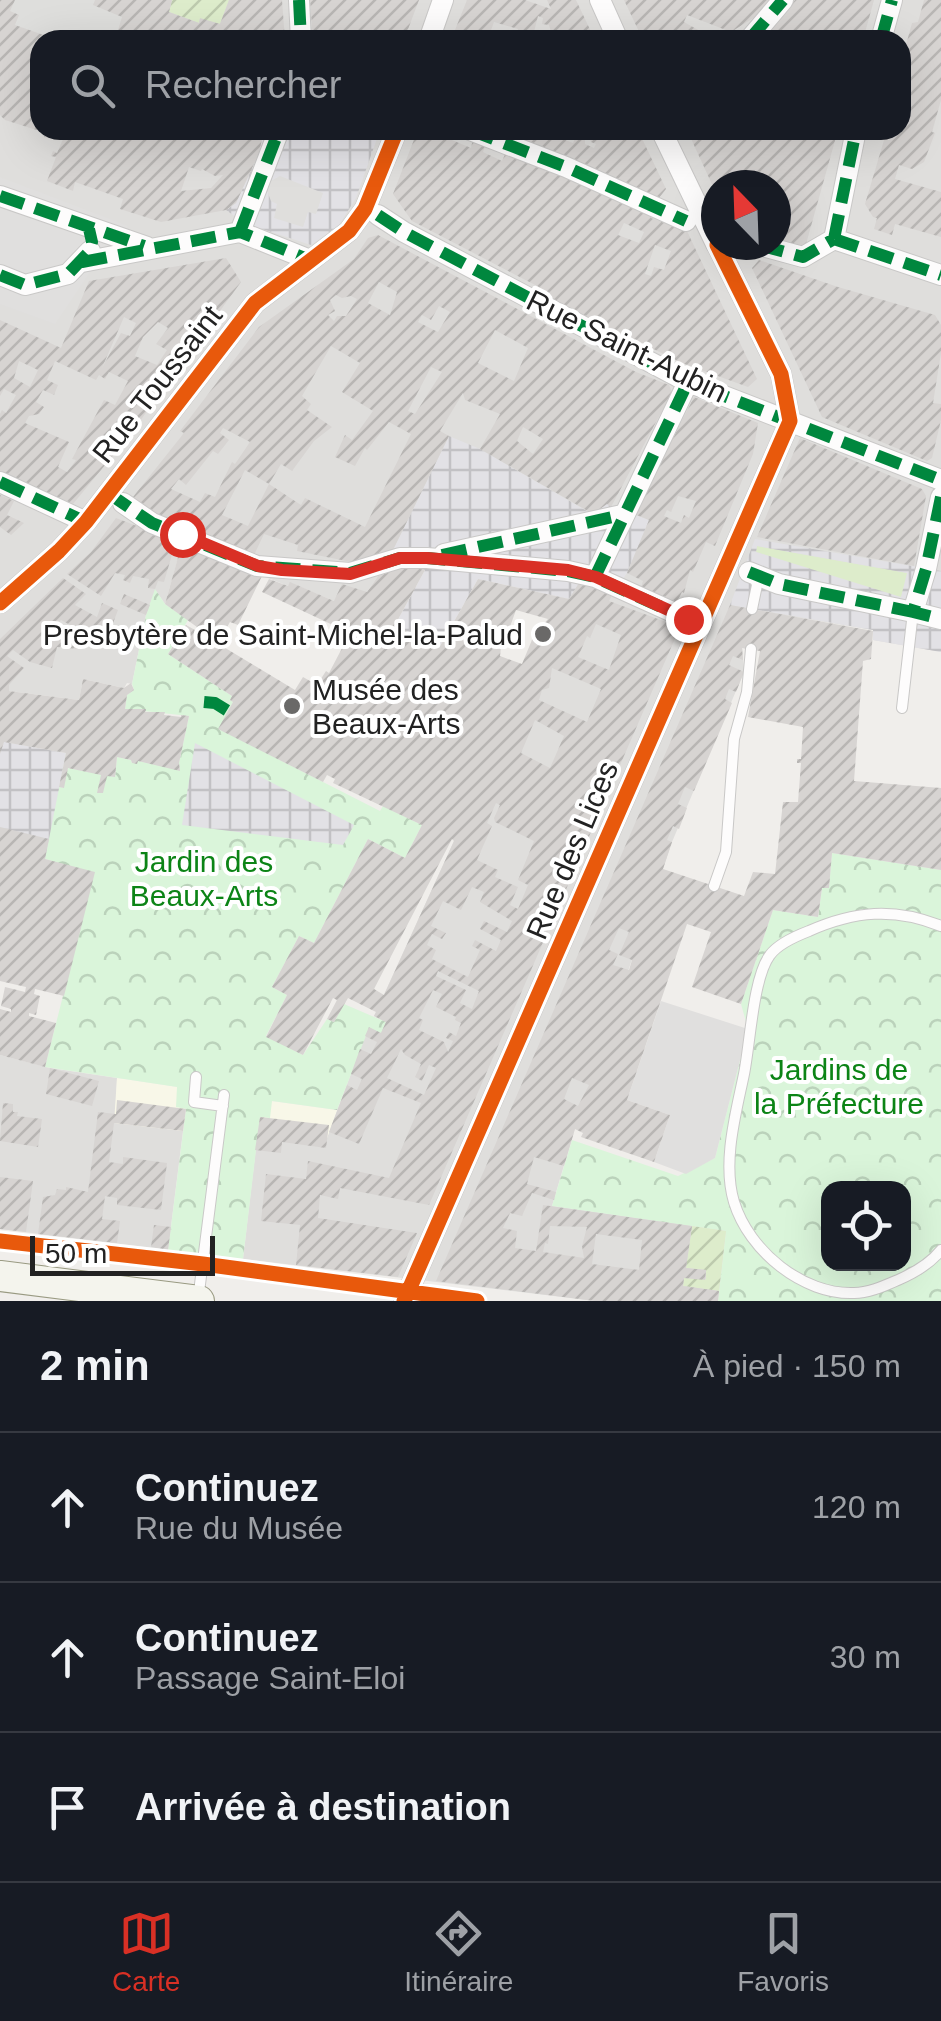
<!DOCTYPE html>
<html lang="fr">
<head>
<meta charset="utf-8">
<style>
  :root { --surface:#171b24; --page:#242831; --text:#f1f3f6; --muted:#9ea1a6; --line:#363941; --accent:#d93025 }
  body { margin:0; font-family:Helvetica,sans-serif; background:var(--page); color:var(--text) }
  .controls { position:absolute; right:30px; bottom:30px; display:grid; overflow:hidden; border-radius:20px; box-shadow:0 10px 40px #0002 }
  .controls button { width:90px; height:90px; display:grid; place-items:center; padding:0; border:0; border-bottom:2px solid var(--line); background:var(--surface); color:var(--text); font:50px sans-serif }
  .compass { position:absolute; left:701px; top:170px; width:90px; height:90px; border-radius:50%; background:var(--surface); box-shadow:0 10px 40px #0002; rotate:337deg }
  .scale { position:absolute; left:30px; bottom:25px; width:185px; box-sizing:border-box; padding-left:10px; border:5px solid #222; border-top:0; font-size:28px; line-height:35px; white-space:nowrap; color:#222; -webkit-text-stroke:8px #fff; paint-order:stroke }
  .stop { position:absolute; width:30px; height:30px; margin:-22px; border:8px solid #d93025; border-radius:50%; background:#fff }
  .stop.end { background:#d93025; border-color:#fff; box-shadow:0 2px 10px #0008 }
  .list { margin:0; padding:0; list-style:none }
  h2 { display:flex; justify-content:space-between; align-items:center; height:130px; margin:0; padding:0 40px; font-size:42px }
  h2 small { font-size:32px; font-weight:400; color:var(--muted) }
  .list li { display:grid; grid-template-columns:65px 1fr auto; gap:30px; align-items:center; box-sizing:border-box; height:150px; padding:0 40px; border-top:2px solid var(--line) }
  .list b { display:block; font-size:38px; white-space:nowrap }
  .list p { margin:0; font-size:32px; white-space:nowrap; color:var(--muted) }
  .list em { font-size:32px; font-style:normal; color:var(--muted) }
  .icon { flex:none; width:55px; height:55px; fill:none; stroke:currentColor; stroke-width:2; stroke-linecap:round; stroke-linejoin:round }
  .map { position:relative; flex:none; width:941px; height:1301px; overflow:hidden }
  .search { position:absolute; background:var(--surface); box-shadow:0 10px 40px #0002; left:30px; right:30px; top:30px; height:110px; display:flex; align-items:center; gap:25px; box-sizing:border-box; padding:0 35px; border-radius:30px; color:var(--muted); font-size:38px }
  .sheet { height:580px; background:var(--surface) }
  nav { display:flex; justify-content:space-around; align-items:center; box-sizing:border-box; height:140px; border-top:2px solid var(--line); background:var(--surface); font-size:28px; color:var(--muted) }
  nav a { display:grid; justify-items:center; gap:5px }
  nav .on { color:var(--accent) }
  .map>svg:first-child { display:block }
</style>
</head>
<body>
<div class="map">
<svg width="941" height="1301" viewBox="0 0 941 1301">
  <defs>
    <pattern id="park-crowns" width="20" height="18" patternUnits="userSpaceOnUse" patternTransform="scale(2.5)"><rect width="20" height="18" fill="#daf5da"/><path d="M2 6a3 3 0 1 1 6 0M12 15a3 3 0 1 1 6 0" fill="none" stroke="#bbd2bb"/></pattern>
    <pattern id="garden-furrows" width="10" height="10" patternUnits="userSpaceOnUse" patternTransform="scale(2.5)"><rect width="10" height="10" fill="#ddeccb"/><path d="M-1 1l2-2M0 10L10 0M9 11l2-2" fill="none" stroke="#bdcaae"/></pattern>
    <pattern id="plaza-grid" width="8" height="8" patternUnits="userSpaceOnUse" patternTransform="scale(2.5)"><rect width="8" height="8" fill="#e2e1e5"/><path d="M0 4h8M4 0v8" fill="none" stroke="#c2c1c4"/></pattern>
    <pattern id="building-hatch" width="6" height="6" patternUnits="userSpaceOnUse" patternTransform="scale(2.5)"><rect width="6" height="6" fill="#d7d4d2"/><path d="M-1 1l2-2M0 6l6-6M5 7l2-2" fill="none" stroke="#b8b6b4"/></pattern>
  </defs>
  <rect width="100%" height="100%" fill="#f0eeeb"/>
  <path fill="#dfdedc" fill-rule="evenodd" d="M0 0H941V652L873 640V630L748 609 742 645 744 672 672 842 577 1121 552 1206 726 1231 718 1301H595L243 1259 257 1139 327 1138 365 1036 369 1027 386 1023 374 1016 376 1012 536 661 568 599 515 586 407 566 378 576 367 592 334 601 291 583 288 586 182 544 165 604 156 591 146 615 132 684 127 683 124 688 83 679 79 700 9 691V685L0 683ZM40 40H901V130H40ZM716 185H776V245H716Z
    M0 1055 50 1068 117 1078 115 1123 183 1131 168 1250 0 1229Z"/>
  <path fill="#f8f7e8" d="M117 1078 178 1087 186 1109 183 1131 114 1123Z
    M271 1101 337 1110 327 1138 257 1139 260 1117Z"/>
  <path fill="#dededc" d="M15 0H242L229 40H201L123 17 115 40H72L73 36 60 31 54 40 15 25 19 15 10 11Z"/>
  <path fill="#ddeccb" d="M757 546 908 573 901 598 756 552Z"/>
  <path fill="url(#park-crowns)" fill-rule="evenodd" d="M155 589 165 604 188 620 168 654 232 696 230 700 233 702 219 729 380 811 383 806 422 825 405 858 368 839 314 943 299 936 272 987 287 995 266 1036 303 1055 327 1019 334 1022 344 1004 386 1022 381 1033 369 1028 337 1110 272 1101 270 1118 260 1117 243 1259 168 1250 186 1109 176 1107 177 1087 45 1067 94 873 45 859 0 758 66 753 59 786 63 788 68 768 115 777 117 757 131 760 132 763 138 761 180 770 179 763 189 716 125 709 127 695 134 690 132 684 146 615Z
    M832 853 941 870V1301H718L726 1231 552 1206 572 1140 678 1176 715 1158 748 1029 741 1004 773 910 818 917 822 888 829 887ZM828 1188H904V1264H828Z"/>
  <path fill="url(#garden-furrows)" d="M172 0H229L220 24 200 19 199 23 169 12Z
    M692 1226 726 1231 719 1291 683 1286 684 1278 706 1279V1270L686 1268Z"/>
  <path fill="#e0dfde" d="M0 177 128 226 92 269 55 324 0 304Z
    M661 1001 748 1029 715 1158 686 1174 654 1162 670 1115 627 1100Z"/>
  <path fill="url(#plaza-grid)" fill-rule="evenodd" d="M264 130H380L356 198 339 225 311 245 244 223 226 210 236 203 259 153ZM280 176 323 193 316 214 308 212 303 227 274 218 277 204 271 201 266 188 269 182Z
    M449 436 480 449 592 514 607 504 649 520 627 573 613 593 582 579 569 599 478 579 439 648 395 625 425 570 407 566 393 550Z
    M755 539 941 571V652L873 640V630L730 605ZM757 546 907 573 901 597 756 552Z
    M0 741 66 753 45 859 0 846Z
    M195 743 354 825 343 845 182 825Z"/>
  <path fill="url(#building-hatch)" fill-rule="evenodd" d="M0 0H15L10 11 19 15 15 25 55 39 40 40V130H264L259 153 236 203 226 210 161 222 120 209 123 199 75 182 73 191 47 181 56 157 51 156 53 151 57 153 63 139 51 135 49 138 44 137 46 133 5 120 0 115ZM189 167 201 171 202 169 215 176 223 175 211 188 181 191Z
    M95 0H172L169 12 199 23 200 18 220 24 229 0H282L285 40H216L202 36 201 40H115L122 17 93 5Z
    M310 0H419L404 40H313Z
    M467 0H525L551 9 547 0H576L595 40H533L551 32 549 25 542 24 543 18 538 16 532 40H451ZM494 22 518 29 516 38 490 33Z
    M624 0H771L758 15 731 32 687 15 684 22 716 40H643Z
    M795 0H874L863 40H766L771 29Z
    M924 0H941V100L932 132 935 133 924 162 912 169 899 165 895 179 941 192V237L895 224 892 235 874 229 877 218 873 217 865 204 887 130H901V63L912 23 918 22Z
    M428 130 471 148 473 138 486 143 483 152 502 161 507 150 653 214 651 218 687 231 757 379 748 387 682 363 537 292 539 287 412 221 393 194 415 137ZM624 223 644 232 639 243 618 235ZM655 245 671 251 664 270 654 267 651 276 645 274Z
    M487 130H551L550 134 573 143 577 133 585 137V144L594 148 596 144 591 142 587 130H638L666 189 659 198Z
    M687 130H838L806 244 801 246 776 239V185H716V193Z
    M378 235 636 372 669 385 672 392 611 507 607 504 593 514 480 449 500 414 465 400 463 393 440 431 449 436 393 550 356 563 297 551 298 545 264 534 254 555 155 516 133 497 184 433 180 431 259 327 354 259 368 238ZM379 282 397 292 390 315 368 303ZM336 295 342 298 351 296 357 299 346 316H337L334 321 328 315 335 311 330 300ZM439 306 450 312 438 332 418 322 422 315 431 320ZM495 330 528 348 514 381 478 363ZM331 346 360 363 342 392 373 411 352 440 345 435 335 457 355 466 365 448 367 450 389 422 411 434 365 527 305 498 301 505 269 484 248 526 222 515 245 470 269 484 281 464 292 471 314 441 332 427 307 410 311 404 302 396ZM431 367 442 372 415 414 408 411ZM523 427 543 439 533 454 517 441ZM223 428 250 442 235 464 232 462 215 497 205 493 200 502 171 489 179 479 186 485 213 451 218 454 229 440 220 433Z
    M226 258 241 282 129 436 73 504 0 471V414L2 410 6 413 16 395 4 389 0 396V320L61 348 89 281ZM124 317 136 323 130 336 121 333 102 368ZM158 322 168 328 156 344 167 350 157 365 135 356 143 337ZM19 361 38 370 30 387 14 378ZM55 361 96 380 99 375 105 379 109 372 128 381 115 405 104 400 72 459 76 460 67 472 58 467 69 442 25 423 29 416 39 414 44 407 36 402 43 390 54 395 58 385 47 380Z
    M759 260 838 287 935 315 941 325V353L933 403 941 404V420L932 458 927 461 822 417 752 268Z
    M694 397 758 423 753 454 715 546 706 542 693 572 690 570 684 593 682 592 677 602 641 587 643 581 627 573 649 520 634 514ZM678 496 696 501 689 518 684 515 681 523 664 516 667 510 671 512Z
    M800 438 922 489 926 496 914 566 757 537Z
    M0 495 14 501 7 515 24 523 11 535 0 527Z
    M116 518 176 541 164 582 158 581 155 589 148 588 149 579 133 576 130 583 123 580 125 575 115 573 101 596 67 574 91 552Z
    M182 543 262 576 238 625 230 622 217 643 295 690 303 677 317 685 326 671 329 673 350 633 262 592 269 579 288 586 290 582 334 601 342 584 367 592 378 576 407 566 425 570 395 625 439 648 478 579 569 599 582 578 613 593 609 601 680 627 429 1205 340 1188 338 1199 320 1195 318 1218 417 1233 398 1277 296 1265 300 1225 261 1221 266 1174 306 1179 308 1161 389 1178 421 1103 383 1088 359 1144 329 1132 347 1085 357 1090 362 1079 351 1074 360 1049 371 1054 377 1042 365 1036 369 1027 381 1033 386 1022 374 1016 376 1012 348 998 334 1022 327 1019 337 1000 333 998 303 1055 266 1037 287 995 272 987 299 936 314 943 368 839 405 858 422 825 333 783 335 779 327 775 323 782 218 729 233 702 230 700 232 696 168 654 186 625 195 630 197 627 165 604ZM516 610 548 619 534 635 522 664 500 656 501 647 495 645 500 632 507 635ZM596 624 621 635 609 670 578 657 587 636 590 638ZM552 668 601 689 587 722 539 700 542 690 549 688ZM535 720 564 736 550 768 521 753ZM496 803 500 805 494 818 495 822 534 841 518 880 528 885 518 909 510 905 518 887 495 877 498 870 477 860 492 826 487 823ZM452 839 454 841 384 995 374 989ZM472 887 484 892 480 902 512 921 507 932 484 921 480 929 501 940 496 951 475 940 472 946 480 950 468 977 432 959 436 950 427 945 432 934 442 939 446 933 431 926 443 901 461 910ZM438 971 479 991 472 1009 460 1003 466 990 436 976ZM433 990 442 994 436 1007 456 1017 455 1020 461 1023 456 1036 449 1032 446 1038 453 1041 448 1052 444 1042 419 1030 423 1020 419 1018ZM401 1049 405 1055 421 1064 415 1077 422 1081 429 1065 436 1068 424 1095 387 1078Z
    M63 578 86 594 75 605 97 617 102 603 118 610 105 644 61 620 57 624 80 639 78 649 57 647 52 668 30 662 13 650 7 656 24 668 9 685V691L79 700 83 679 124 688 131 683 134 690 127 695 125 709H146L145 712H165L164 715 181 717V715L189 716 179 763 180 771 138 761 137 764 132 763 131 760 117 757 115 777 107 776 103 793H97L101 775 68 768 64 788 59 787 66 753 4 742 0 754V639Z
    M124 594 150 605 146 615 120 604Z
    M730 605 873 631 871 659 863 661 854 781 941 788V870L832 853 829 888H822L818 917 773 910 741 1004 692 987 711 932 687 924 627 1100 670 1115 654 1162 581 1137 583 1133 575 1129 564 1166 534 1157 527 1184 556 1192 554 1200 532 1193 522 1216 510 1213 503 1228 517 1231 515 1248 536 1251 543 1205 692 1226 686 1268 706 1270 705 1280 684 1278 683 1286 719 1291 718 1301H595L436 1281ZM742 648 760 651 748 717 803 727 801 759H797V763H801L798 802H783L775 874 753 872 744 896 663 869 672 842 667 840 673 826 679 829 687 808 678 804 685 787 694 791 732 703 725 699 729 689 736 692 744 672 729 665 733 656 743 660ZM619 928 629 932 619 955 632 960 629 970 613 965 618 954 609 950ZM572 1078 589 1085 578 1106 564 1099ZM550 1226 587 1227 582 1246 584 1258 543 1252 545 1243 548 1244ZM596 1234 642 1240 639 1270 592 1264Z
    M0 827 49 839 45 859 95 872 64 996 35 989 34 994 40 996 36 1015 29 1013V1016L56 1023 45 1067 0 1055V1009L11 1012V1009L1 1006 5 987 25 992 26 987 0 981Z
    M50 1068 99 1081 92 1106 46 1094Z
    M117 1100 186 1109 183 1131 114 1123 109 1162 123 1164V1157L167 1163 161 1210 117 1205V1198L105 1196 102 1219 120 1221 117 1243 38 1234 43 1197 55 1195 57 1189 66 1190V1187L88 1192 98 1112 116 1114Z
    M3 1103 13 1104V1112H18L17 1116 42 1119 38 1147 0 1141Z
    M260 1117 329 1125 326 1148 282 1142 281 1153 255 1150Z
    M0 1177 33 1181 26 1232 0 1229Z
    M154 1225 171 1227 168 1250 151 1247Z"/>
  <g fill="none" stroke-linecap="round" stroke-linejoin="round">
    <defs>
      <path id="lane" d="M752 609 757 585 754 575
        M902 708 913 612
        M714 886 726 852 734 739 747 692 751 649
        M941 926C894 907 854 911 809 931 796 936 778 944 770 955 753 977 750 1045 744 1074 736 1113 722 1162 734 1202 749 1251 803 1295 854 1293 869 1293 884 1286 898 1280 914 1273 930 1264 941 1250
        M196 1077 194 1102 223 1106
        M198 1300 224 1095"/>
      <path id="street" d="M299 0 301 40
        M600 0 618 40
        M429 40 443 0
        M749 40 783 0
        M881 40 892 0
        M470 130 566 167 686 221
        M661 130 716 244
        M0 196 147 247
        M378 215 404 232 688 382 941 480
        M240 232 279 130
        M834 239 941 275
        M834 239 856 130
        M759 245 803 257 834 239
        M82 262 240 232 310 260
        M0 275 25 285 68 274 90 251
        M0 482 86 522
        M941 497 926 569 913 612 941 619
        M123 503 152 523 257 566 350 573 400 558H427L568 571 595 577 688 619
        M444 554 622 515
        M749 572 779 584 913 612
        M595 577 688 382
        M0 603 59 551 86 522 255 303 349 231 365 209 397 130
        M404 1301 790 421 781 374 717 245"/>
      <path id="secondary" d="M0 1276 199 1301"/>
    </defs>
    <use href="#lane" stroke="#c9c8c7" stroke-width="12"/>
    <use href="#street" stroke="#c9c8c7" stroke-width="22"/>
    <use href="#secondary" stroke="#999a82" stroke-width="32"/>
    <use href="#lane" stroke="#fdfcfc" stroke-width="10"/>
    <use href="#street" stroke="#fdfcfc" stroke-width="20"/>
    <use href="#secondary" stroke="#f4f4ed" stroke-width="30"/>
    <path stroke="#00873e" stroke-width="12" stroke-dasharray="25 12" stroke-linecap="butt" d="M299 0 301 40
      M749 40 783 0
      M881 40 892 0
      M470 130 566 167 686 221
      M0 196 144 246
      M378 215 404 232 688 382 941 480
      M240 232 279 130
      M834 239 941 275
      M834 239 856 130
      M759 245 803 257 834 239
      M82 262 240 232 310 260
      M0 275 25 285 68 274 89 252 92 242 89 229
      M0 482 86 522
      M108 493 152 523 257 566 350 573 400 558H427L568 571 595 577 688 619
      M941 497 926 569 913 612 941 619
      M442 555 622 515
      M749 572 779 584 913 612
      M595 577 688 382
      M204 702 215 703 228 711"/>
    <defs>
      <path id="cycleway" d="M0 603 59 551 86 522 255 303 349 231 365 209 397 130
        M0 1241 203 1264 477 1301
        M404 1301 790 421 781 374 717 245"/>
    </defs>
    <use href="#cycleway" stroke="#fff" stroke-width="21"/>
    <use href="#cycleway" stroke="#e8590c" stroke-width="15"/>
  </g>
  <g fill="none" stroke-linecap="round" stroke-linejoin="round">
    <path stroke="#d93025" stroke-width="12" d="M182 534 258 566 282 570 350 574 400 558H427L568 570 596 577 688 619"/>
  </g>
  <g fill="#6a6968" stroke="#fff" stroke-width="4">
    <circle cx="543" cy="634" r="10"/>
    <circle cx="292" cy="706" r="10"/>
  </g>
  <g text-anchor="middle" dominant-baseline="central" stroke-width="8" stroke-linejoin="round" paint-order="stroke">
    <g font-size="30" fill="#222" stroke="#fff">
      <text transform="translate(627 346) rotate(26)">Rue Saint-Aubin</text>
      <text transform="translate(157 384) rotate(-52)">Rue Toussaint</text>
      <text transform="translate(572 850) rotate(-67)">Rue des Lices</text>
    </g>
    <g font-size="30" fill="#222" stroke="#fff" text-anchor="end">
      <text x="523" y="634">Presbytère de Saint-Michel-la-Palud</text>
      <text x="312" y="689" text-anchor="start">Musée des<tspan x="312" dy="34">Beaux-Arts</tspan></text>
    </g>
    <g font-size="30" fill="#0c8416" stroke="#fff">
      <text x="204" y="861">Jardin des<tspan x="204" dy="34">Beaux-Arts</tspan></text>
      <text x="839" y="1069">Jardins de<tspan x="839" dy="34">la Préfecture</tspan></text>
    </g>
  </g>
</svg>
<div class="controls">
<button><svg class="icon" aria-label="locate" viewBox="0 0 24 24"><circle cx="12" cy="12" r="6"/><path d="M12 2v4M12 18v4M2 12h4M18 12h4"/></svg></button>
</div>
<svg class="compass" viewBox="-18 -18 36 36"><path d="M0-13l5 13h-10z" fill="#e53935"/><path d="M0 13l5-13h-10z" fill="#9ea1a6"/></svg>
<div class="scale">50 m</div>
<div class="stop" style="left:182px;top:534px"></div>
<div class="stop end" style="left:688px;top:619px"></div>
<div class="search"><svg class="icon" aria-label="search" viewBox="0 0 24 24"><circle cx="10" cy="10" r="6"/><path d="M15 15l6 6"/></svg>Rechercher</div>
</div>
<section class="sheet">
<h2>2 min<small>À pied · 150 m</small></h2>
<ul class="list">
<li><svg class="icon" aria-label="ahead" viewBox="0 0 24 24"><path d="M12 20V5M6 11l6-6 6 6"/></svg><div><b>Continuez</b><p>Rue du Musée</p></div><em>120 m</em></li>
<li><svg class="icon" aria-label="ahead" viewBox="0 0 24 24"><path d="M12 20V5M6 11l6-6 6 6"/></svg><div><b>Continuez</b><p>Passage Saint-Eloi</p></div><em>30 m</em></li>
<li><svg class="icon" aria-label="arrive" viewBox="0 0 24 24"><path d="M6 21V4h12l-3 4 3 4H6"/></svg><div><b>Arrivée à destination</b></div></li>
</ul>
</section>
<nav>
<a class="on"><svg class="icon" aria-label="map" viewBox="0 0 24 24"><path d="M3 6l6-2 6 2 6-2v14l-6 2-6-2-6 2zM9 4v14M15 6v14"/></svg>Carte</a>
<a><svg class="icon" aria-label="directions" viewBox="0 0 24 24"><path d="M12 3l9 9-9 9-9-9zM9 14v-3h6M13 9l2 2-2 2"/></svg>Itinéraire</a>
<a><svg class="icon" aria-label="saved" viewBox="0 0 24 24"><path d="M7 4h10v16l-5-4-5 4z"/></svg>Favoris</a>
</nav>
</body>
</html>
